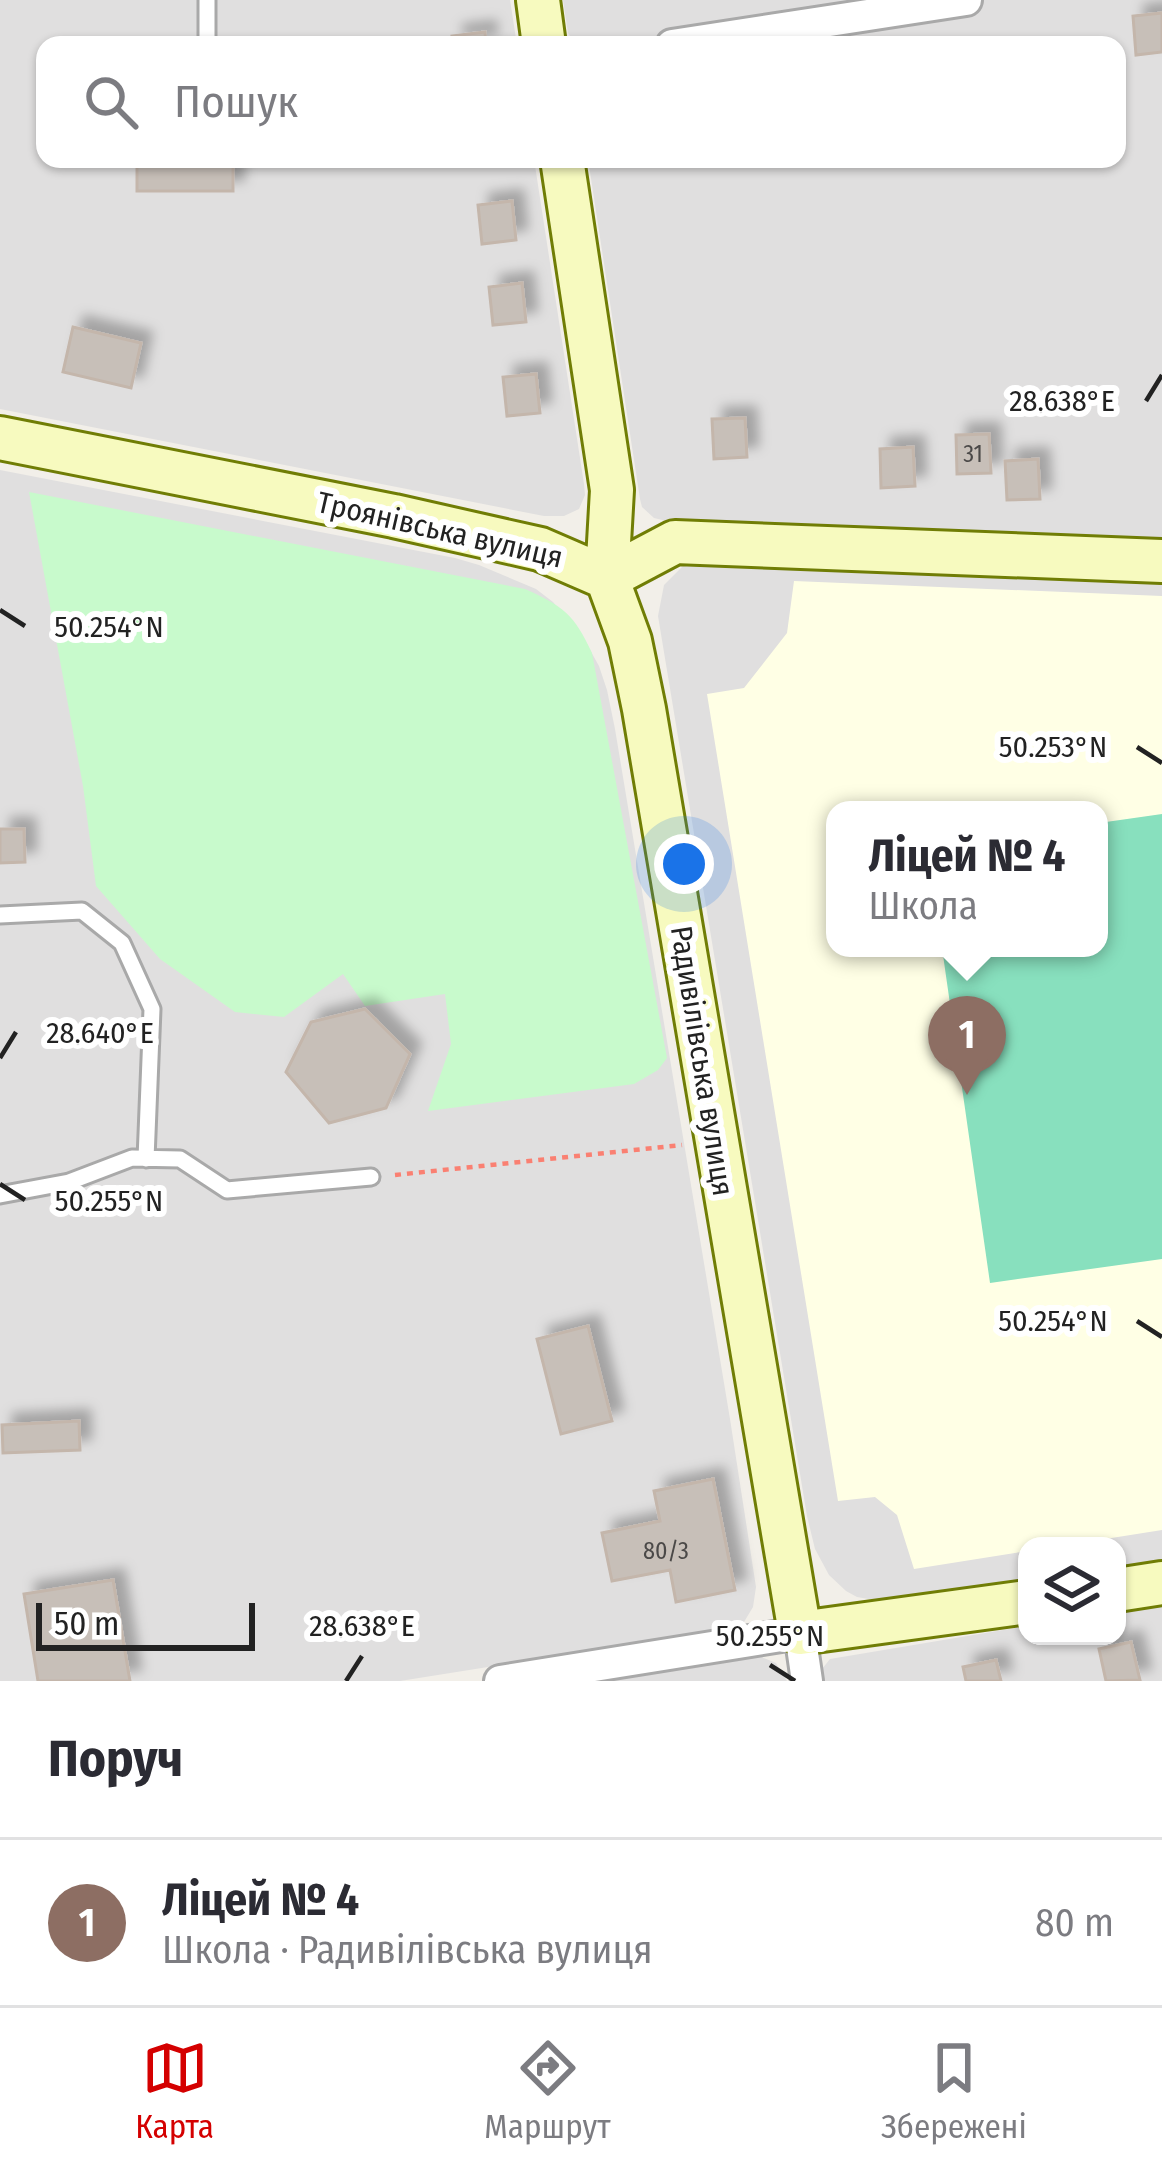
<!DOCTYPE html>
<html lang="uk">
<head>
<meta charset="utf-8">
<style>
  :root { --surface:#fff; --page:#f2f2f3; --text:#2b2b33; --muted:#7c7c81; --line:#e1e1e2; --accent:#d40000 }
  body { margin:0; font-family:"Fira Sans Condensed",sans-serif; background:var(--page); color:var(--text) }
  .controls { position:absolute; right:36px; bottom:36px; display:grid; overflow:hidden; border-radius:24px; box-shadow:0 3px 9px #0004 }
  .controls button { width:108px; height:108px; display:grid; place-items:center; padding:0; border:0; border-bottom:3px solid var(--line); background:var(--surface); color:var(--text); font:60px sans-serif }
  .scale { position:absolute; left:36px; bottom:30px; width:219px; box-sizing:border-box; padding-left:12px; border:6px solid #222; border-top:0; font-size:33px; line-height:42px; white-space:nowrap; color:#222; -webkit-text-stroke:9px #fff; paint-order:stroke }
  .you { position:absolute; left:684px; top:864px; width:42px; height:42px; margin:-30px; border:9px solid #fff; border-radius:50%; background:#1a73e8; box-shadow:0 0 0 18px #1a73e833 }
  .badge { display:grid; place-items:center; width:78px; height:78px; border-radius:50%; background:var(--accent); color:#fff; font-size:39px; font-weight:700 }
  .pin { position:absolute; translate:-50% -99px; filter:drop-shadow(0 3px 6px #0008) }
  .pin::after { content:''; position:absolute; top:63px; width:42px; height:36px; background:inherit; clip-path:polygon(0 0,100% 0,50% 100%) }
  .popup { position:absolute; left:826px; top:801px; width:282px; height:156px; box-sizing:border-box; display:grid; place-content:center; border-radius:24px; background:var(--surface); filter:drop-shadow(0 3px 9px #0005); font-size:39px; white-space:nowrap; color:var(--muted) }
  .popup b { font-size:45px; color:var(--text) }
  .popup::after { content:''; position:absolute; left:50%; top:100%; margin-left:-24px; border:24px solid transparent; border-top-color:var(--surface) }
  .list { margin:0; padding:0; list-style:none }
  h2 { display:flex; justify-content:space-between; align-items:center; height:156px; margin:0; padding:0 48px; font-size:51px }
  h2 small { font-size:39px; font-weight:400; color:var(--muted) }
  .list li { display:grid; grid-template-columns:78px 1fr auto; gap:36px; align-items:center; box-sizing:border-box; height:168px; padding:0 48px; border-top:3px solid var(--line) }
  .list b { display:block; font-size:45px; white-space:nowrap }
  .list p { margin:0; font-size:39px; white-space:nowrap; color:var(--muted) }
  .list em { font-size:39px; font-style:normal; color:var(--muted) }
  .icon { flex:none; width:66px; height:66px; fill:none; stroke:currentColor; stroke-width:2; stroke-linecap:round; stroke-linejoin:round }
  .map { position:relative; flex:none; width:1162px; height:1681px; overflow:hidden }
  .search { position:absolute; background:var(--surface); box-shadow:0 3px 9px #0004; left:36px; right:36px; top:36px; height:132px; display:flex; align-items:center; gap:30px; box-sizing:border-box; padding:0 42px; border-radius:24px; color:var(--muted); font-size:45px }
  .sheet { height:324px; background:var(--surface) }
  nav { display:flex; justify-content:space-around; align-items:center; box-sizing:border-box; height:168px; border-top:3px solid var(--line); background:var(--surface); font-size:33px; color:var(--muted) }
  nav a { display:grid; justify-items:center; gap:6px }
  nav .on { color:var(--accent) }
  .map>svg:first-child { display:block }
</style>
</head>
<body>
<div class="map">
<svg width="1162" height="1681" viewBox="0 0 1162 1681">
  <defs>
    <filter id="shadow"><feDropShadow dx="11" dy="-11" stdDeviation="6" flood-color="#0004"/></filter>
  </defs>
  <rect width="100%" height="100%" fill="#f2efe9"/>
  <path fill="#e0dfdf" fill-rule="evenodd" d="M0 0H510L517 45H45V159H534L584 484 585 495 579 509 564 516H544L0 409Z
    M563 0H1162V546L671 522 654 518 642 507 640 499 588 159H1117V45H582L573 41 568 33Z
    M0 470 455 558 479 565 536 589 553 602 585 641 599 666 607 690 615 729 730 1419 756 1587 753 1607 744 1622 688 1635 400 1681H0Z
    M696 560 1162 577V1561L1117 1568V1546H1027V1581L880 1601 857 1597 846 1591 829 1575 815 1549 807 1516 658 616 664 585 683 566ZM835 810H1099V948H835Z
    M1162 1605V1681H821L822 1669 830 1659 1027 1626V1636H1117V1612Z
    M759 1656 776 1663 787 1681H587Z"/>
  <path fill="#ffffe5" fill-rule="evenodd" d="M794 581 1162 596V1530L1061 1546H1027V1551L914 1569 897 1515 875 1497 838 1501 707 694 744 688 787 633ZM835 810H1099V948H835Z"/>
  <path fill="#c8facc" d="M29 492 525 589C563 606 574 614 592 653L667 1058 658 1070 634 1084 428 1111 451 1044 445 994 365 1006 343 974 284 1017 235 1012 160 959 96 886 83 786Z"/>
  <path fill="#88e0be" d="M1162 814V1259L990 1283 942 948H1099V823Z"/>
  <path fill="#c7bfb8" stroke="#c4b6ab" stroke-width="3" filter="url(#shadow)" d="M1162 13V52L1136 55 1133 16Z
    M485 32 486 45H453L452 36Z
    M137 159H233V191H137Z
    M512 201 516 240 482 244 478 205Z
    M522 283 526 322 493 325 489 287Z
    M73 327 141 343 131 388 63 372Z
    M536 374 540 413 507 416 503 377Z
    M745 418 747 457 714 459 712 419Z
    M989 434 991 473 957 474 956 435Z
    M913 447 915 486 881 488 880 449Z
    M1038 459 1040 499 1007 500 1005 461Z
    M0 829H24L25 862 0 863Z
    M365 1009 410 1054 386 1108 329 1123 286 1072 311 1022Z
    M588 1326 612 1421 561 1434 537 1339Z
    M79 1421 80 1450 3 1453 2 1425Z
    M713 1479 735 1590 676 1602 670 1570 612 1581 602 1533 660 1521 654 1491Z
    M113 1580 130 1681H38L24 1594Z
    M1131 1642 1140 1680 1106 1681 1099 1649Z
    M996 1660 1001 1681H966L963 1667Z"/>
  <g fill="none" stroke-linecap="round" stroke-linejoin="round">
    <defs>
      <path id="lane" d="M207 45V0
        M0 915 82 911 122 943 152 1009 146 1159
        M0 1195 69 1182 132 1158 180 1159 227 1190 371 1177"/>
      <path id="street" d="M672 45 966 0
        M500 1681 800 1633 807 1681"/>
      <path id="secondary" d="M538 0 544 45
        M562 159 612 490 607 578 630 641 644 709 800 1633 1027 1602
        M0 438 394 516 540 549 607 578
        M607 578 675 542 1162 561
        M1117 1590 1162 1583"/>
    </defs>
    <use href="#lane" stroke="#a9a9a9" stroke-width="21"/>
    <use href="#street" stroke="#a9a9a9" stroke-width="36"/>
    <use href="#secondary" stroke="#707d05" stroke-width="48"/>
    <path stroke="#fa8072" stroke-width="4.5" stroke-dasharray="6 6" stroke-linecap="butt" d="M395 1175 682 1145"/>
    <use href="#lane" stroke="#fff" stroke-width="15"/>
    <use href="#street" stroke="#fff" stroke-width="30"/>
    <use href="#secondary" stroke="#f7fabf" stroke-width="42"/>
  </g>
  <path fill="none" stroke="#222" stroke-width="4.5" d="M1146 401 1162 375M0 610 25 626M1137 747 1162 763M0 1058 16 1032M0 1184 25 1200M1137 1321 1162 1337M770 1665 795 1681M346 1681 362 1656"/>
  <g text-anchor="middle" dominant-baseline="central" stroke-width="12" stroke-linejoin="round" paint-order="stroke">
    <g font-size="24" fill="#4b4948">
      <text x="973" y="454">31</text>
      <text x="666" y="1551">80/3</text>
    </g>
    <g font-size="30" fill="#222" stroke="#fff">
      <text transform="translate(440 530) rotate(13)">Троянівська вулиця</text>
      <text transform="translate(702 1061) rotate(81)">Радивілівська вулиця</text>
    </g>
  </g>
  <g font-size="30" text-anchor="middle" fill="#222" stroke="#fff" stroke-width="12" stroke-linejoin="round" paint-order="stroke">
    <text x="1062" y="411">28.638°E</text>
    <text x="109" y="637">50.254°N</text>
    <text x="1053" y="757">50.253°N</text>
    <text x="100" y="1043">28.640°E</text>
    <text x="109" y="1211">50.255°N</text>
    <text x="1053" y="1331">50.254°N</text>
    <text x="362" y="1636">28.638°E</text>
    <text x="770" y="1646">50.255°N</text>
  </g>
</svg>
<div class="controls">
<button><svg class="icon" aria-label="layers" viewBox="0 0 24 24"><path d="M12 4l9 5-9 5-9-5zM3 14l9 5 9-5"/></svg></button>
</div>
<div class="scale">50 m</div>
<div class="you"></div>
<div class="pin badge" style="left:967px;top:1095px;background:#8d6e63">1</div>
<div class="popup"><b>Ліцей № 4</b>Школа</div>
<div class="search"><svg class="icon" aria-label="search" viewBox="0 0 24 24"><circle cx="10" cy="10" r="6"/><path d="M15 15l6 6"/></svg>Пошук</div>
</div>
<section class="sheet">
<h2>Поруч<small></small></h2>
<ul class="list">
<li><span class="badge" style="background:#8d6e63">1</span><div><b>Ліцей № 4</b><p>Школа · Радивілівська вулиця</p></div><em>80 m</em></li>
</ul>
</section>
<nav>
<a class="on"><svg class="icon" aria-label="map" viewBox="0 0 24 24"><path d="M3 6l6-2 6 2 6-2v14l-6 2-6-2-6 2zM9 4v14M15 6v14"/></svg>Карта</a>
<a><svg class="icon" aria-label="directions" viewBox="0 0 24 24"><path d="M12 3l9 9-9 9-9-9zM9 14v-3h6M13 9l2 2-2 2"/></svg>Маршрут</a>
<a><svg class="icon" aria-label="saved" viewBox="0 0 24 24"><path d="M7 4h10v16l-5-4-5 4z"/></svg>Збережені</a>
</nav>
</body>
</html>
